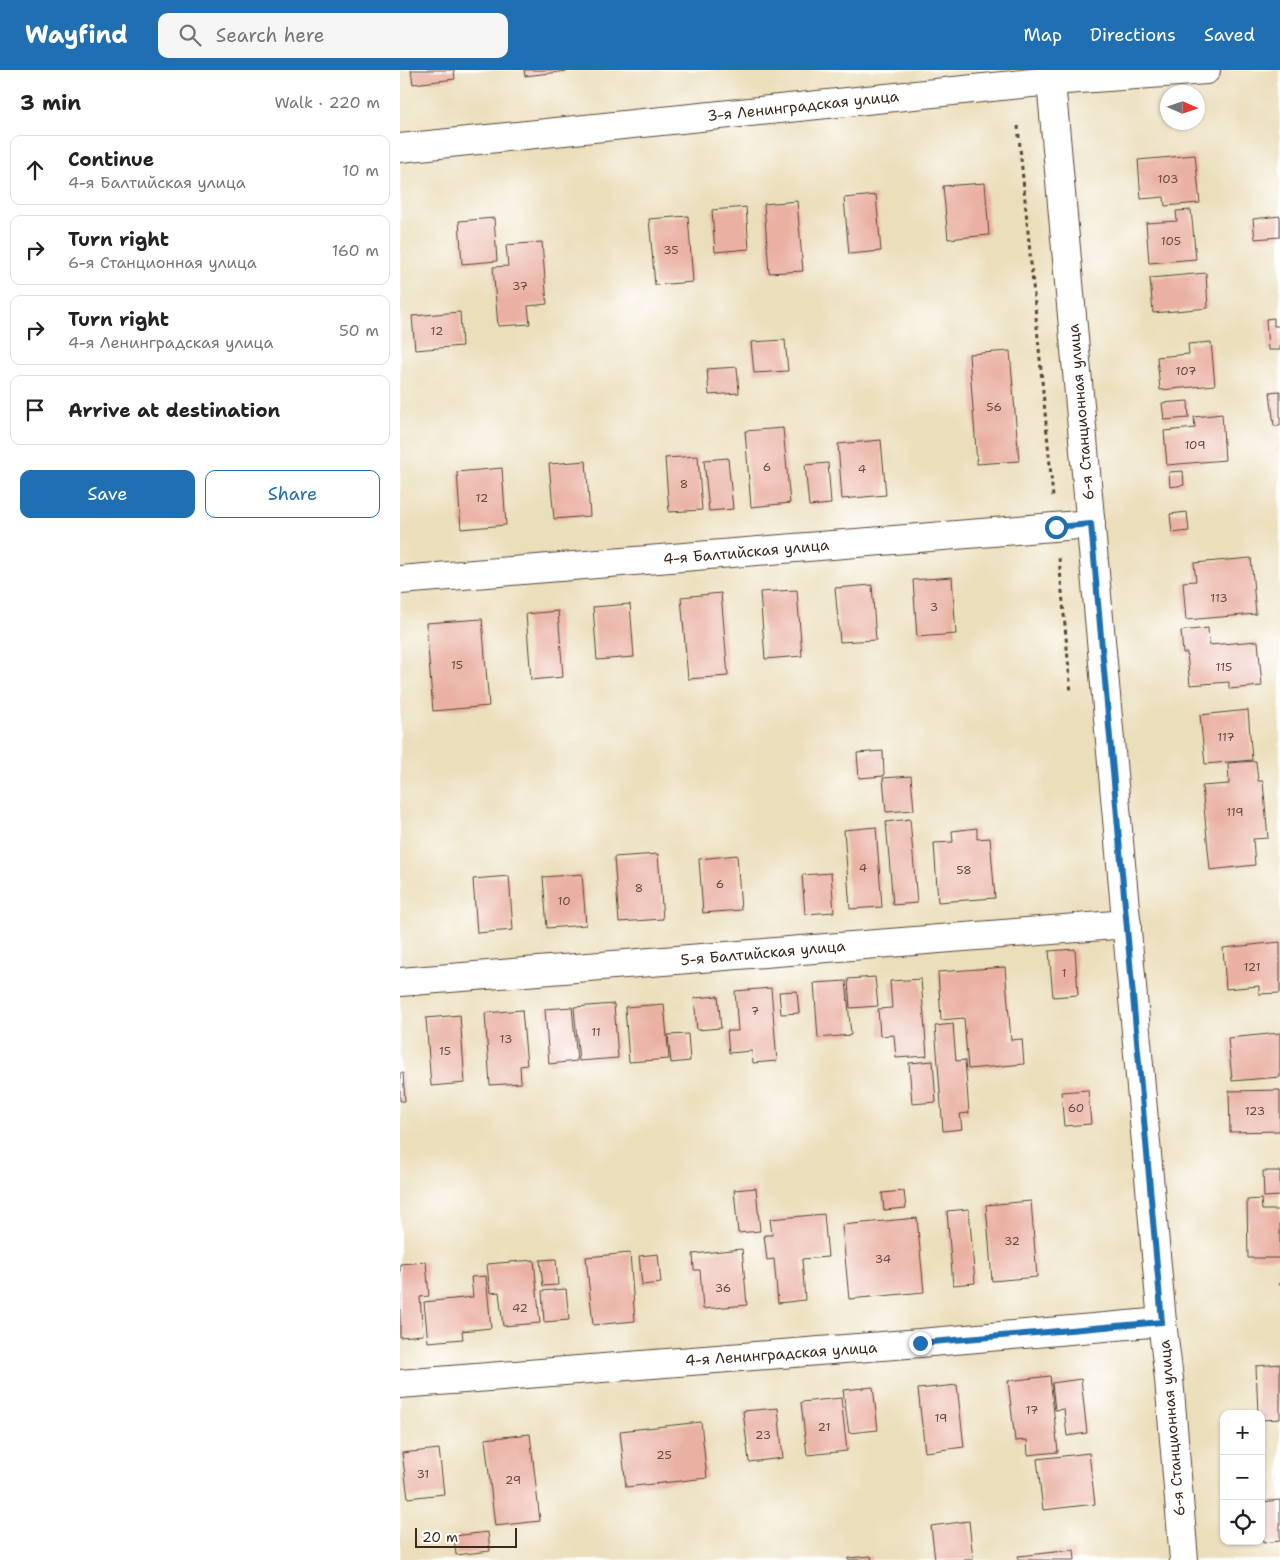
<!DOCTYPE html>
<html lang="en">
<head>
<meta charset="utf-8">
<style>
  :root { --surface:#fff; --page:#f6f6f6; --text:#222; --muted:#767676; --line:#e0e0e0; --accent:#1f6fb2 }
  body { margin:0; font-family:"Shantell Sans",sans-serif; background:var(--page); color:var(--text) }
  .controls { position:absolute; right:15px; bottom:15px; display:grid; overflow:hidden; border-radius:10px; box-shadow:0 1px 4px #0004 }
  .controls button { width:45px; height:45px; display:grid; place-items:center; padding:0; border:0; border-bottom:1px solid var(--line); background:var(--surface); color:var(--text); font:25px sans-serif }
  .compass { position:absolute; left:760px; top:15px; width:45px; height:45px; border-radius:50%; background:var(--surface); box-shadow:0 1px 4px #0004; rotate:93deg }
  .scale { position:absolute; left:15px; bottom:12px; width:102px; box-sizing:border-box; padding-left:5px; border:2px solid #3b2a1e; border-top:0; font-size:14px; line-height:18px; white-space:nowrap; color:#3b2a1e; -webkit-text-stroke:4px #fff; paint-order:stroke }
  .stop { position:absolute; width:15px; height:15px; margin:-11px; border:4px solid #1f6fb2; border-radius:50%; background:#fff }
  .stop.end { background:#1f6fb2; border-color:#fff; box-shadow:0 1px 5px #0008 }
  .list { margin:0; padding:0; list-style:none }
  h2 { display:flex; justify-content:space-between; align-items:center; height:65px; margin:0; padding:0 20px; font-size:21px }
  h2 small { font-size:16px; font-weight:400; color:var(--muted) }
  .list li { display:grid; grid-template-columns:32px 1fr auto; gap:15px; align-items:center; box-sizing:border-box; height:70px; margin:0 10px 10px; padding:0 10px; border:1px solid var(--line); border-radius:10px }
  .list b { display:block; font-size:19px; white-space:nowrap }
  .list p { margin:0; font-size:16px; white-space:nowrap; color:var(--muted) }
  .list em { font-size:16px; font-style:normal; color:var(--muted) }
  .actions { display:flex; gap:10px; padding:15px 20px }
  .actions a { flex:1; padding:11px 0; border:1px solid var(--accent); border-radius:10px; text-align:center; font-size:18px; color:var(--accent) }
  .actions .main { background:var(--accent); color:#fff }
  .icon { flex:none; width:28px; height:28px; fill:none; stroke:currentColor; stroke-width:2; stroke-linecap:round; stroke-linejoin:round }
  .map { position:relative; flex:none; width:880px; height:1490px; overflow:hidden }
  header { display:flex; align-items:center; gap:30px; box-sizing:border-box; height:70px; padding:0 25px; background:var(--accent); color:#fff }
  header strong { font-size:24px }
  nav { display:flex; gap:28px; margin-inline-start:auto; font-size:18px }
  .search { width:350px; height:45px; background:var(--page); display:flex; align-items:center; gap:12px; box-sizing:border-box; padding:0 18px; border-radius:10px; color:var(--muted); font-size:19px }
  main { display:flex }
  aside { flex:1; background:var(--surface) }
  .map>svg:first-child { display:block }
</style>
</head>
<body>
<header>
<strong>Wayfind</strong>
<div class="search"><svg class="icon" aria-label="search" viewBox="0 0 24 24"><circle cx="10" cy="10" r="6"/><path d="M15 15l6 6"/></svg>Search here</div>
<nav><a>Map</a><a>Directions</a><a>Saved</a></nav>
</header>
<main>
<aside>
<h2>3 min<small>Walk · 220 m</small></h2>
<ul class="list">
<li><svg class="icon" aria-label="ahead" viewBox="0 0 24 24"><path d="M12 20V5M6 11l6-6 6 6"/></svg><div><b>Continue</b><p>4-я Балтийская улица</p></div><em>10 m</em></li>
<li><svg class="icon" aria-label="right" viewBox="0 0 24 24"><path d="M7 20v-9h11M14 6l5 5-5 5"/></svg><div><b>Turn right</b><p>6-я Станционная улица</p></div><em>160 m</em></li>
<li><svg class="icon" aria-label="right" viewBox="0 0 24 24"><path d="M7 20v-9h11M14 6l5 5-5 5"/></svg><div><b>Turn right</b><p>4-я Ленинградская улица</p></div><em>50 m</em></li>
<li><svg class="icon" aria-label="arrive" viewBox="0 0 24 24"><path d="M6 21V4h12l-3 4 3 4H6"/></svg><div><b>Arrive at destination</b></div></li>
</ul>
<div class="actions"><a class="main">Save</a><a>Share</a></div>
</aside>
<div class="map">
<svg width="880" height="1490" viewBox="0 0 880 1490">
  <rect width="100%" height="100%" fill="#fff"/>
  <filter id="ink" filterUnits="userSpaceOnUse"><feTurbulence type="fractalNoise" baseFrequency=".02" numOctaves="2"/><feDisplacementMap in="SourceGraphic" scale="10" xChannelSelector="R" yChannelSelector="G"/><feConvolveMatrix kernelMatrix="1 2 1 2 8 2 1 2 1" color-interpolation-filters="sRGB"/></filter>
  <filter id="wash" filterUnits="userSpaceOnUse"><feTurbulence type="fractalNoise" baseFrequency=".0096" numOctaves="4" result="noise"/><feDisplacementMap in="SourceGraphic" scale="20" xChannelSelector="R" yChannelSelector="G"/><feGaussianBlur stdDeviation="1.12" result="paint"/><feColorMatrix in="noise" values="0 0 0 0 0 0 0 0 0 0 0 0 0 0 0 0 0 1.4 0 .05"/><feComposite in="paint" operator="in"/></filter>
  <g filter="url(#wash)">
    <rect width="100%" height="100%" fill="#ebdebb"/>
    <g id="blocks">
      <path fill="#eab1a3" d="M11 0H54L55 9 13 14Z
        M124 0H167V1L125 6Z
        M795 85 800 133 765 136 764 127 741 129 738 90Z
        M585 113 589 165 548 169 543 116Z
        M476 125 481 181 449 184 444 128Z
        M397 131 403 201 369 203 364 134Z
        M346 137 349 179 315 182 312 140Z
        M791 140 796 189 749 193 746 153 777 151 776 141Z
        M288 146 293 212 255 215 249 149Z
        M880 146V167L855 169 853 149Z
        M94 148 97 191 62 194 59 151Z
        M142 172 147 234 128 236 130 254 98 256 93 197 108 196 106 175Z
        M806 203 808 238 753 243 750 208Z
        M60 242 62 276 15 280 12 246Z
        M874 248V256H880V280H868L866 249Z
        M385 270 388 301 354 303 351 272Z
        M811 272 815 315 760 320 757 287 789 284 788 274Z
        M610 281 619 391 577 394 569 284Z
        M337 297 339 323 309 325 307 299Z
        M880 321V356H874L870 322Z
        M788 331 789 348 764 350 762 333Z
        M822 344 825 390 767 395 764 361 795 358 794 347Z
        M383 358 390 433 351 437 345 361Z
        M481 370 486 425 442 429 438 374Z
        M298 386 302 440 269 442 265 388Z
        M328 388 333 439 309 441 304 390Z
        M186 391 190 446 154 449 149 394Z
        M428 393 431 434 409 436 405 395Z
        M102 398 106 455 61 459 57 402Z
        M783 401 784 415 770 417 769 402Z
        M787 442 789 461 772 463 770 444Z
        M851 488 856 544 786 550 783 512 796 511 794 493Z
        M552 507 556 564 517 567 513 510Z
        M472 515 476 570 440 572 435 518Z
        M397 520 402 586 365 589 360 522Z
        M321 523 328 606 288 609 281 527Z
        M230 534 234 587 197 590 193 537Z
        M158 541 163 607 131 610 126 544Z
        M82 549 89 636 33 641 26 553Z
        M808 558 809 575 858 571 862 616 829 619V612L790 615 787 583H783L781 561Z
        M848 640 852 690 805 694 800 645Z
        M483 681 484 706 459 708 457 683Z
        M856 691 858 711H863L868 768 853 769 855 795 810 800 802 716 829 714 828 693Z
        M511 706 514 740 486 742 483 708Z
        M510 749 517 833 493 835 486 752Z
        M476 757 482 837 450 839 444 760Z
        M577 758V769L590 768 595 828 538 832 534 773 553 772 552 761Z
        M258 784 263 849 219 852 214 787Z
        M337 785 341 840 303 843 299 789Z
        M431 803 434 842 405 844 402 805Z
        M182 804 186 855 147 858 143 807Z
        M109 806 113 860 77 863 73 809Z
        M880 872V923L859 924V916L826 919 823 878Z
        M675 879 678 925 653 927 649 881Z
        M605 897 611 970 622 969 624 994 568 999 564 948 541 950 538 902Z
        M475 907 478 936 450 938 448 909Z
        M521 909 527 986 496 988 494 965 480 966 478 939 492 938 490 911Z
        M446 911 451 965 418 968 414 913Z
        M371 918 377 991 353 993 352 981 329 983 327 961H338L335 921Z
        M397 921 399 943 381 944 379 922Z
        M318 926 321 958 297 960 294 928Z
        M214 934 218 988 179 991 174 937Z
        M264 934 269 989 229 992 225 937Z
        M172 937 177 991 149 994 145 939Z
        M122 940 127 995 120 996 121 1013 90 1015 85 943Z
        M60 945 65 1013 31 1016 26 948Z
        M553 954 556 991 565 990 569 1043 560 1044 562 1059 543 1061 535 956Z
        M880 963V1007L832 1011 828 968Z
        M288 964 290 991 271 993 268 965Z
        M533 991 536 1032 512 1034 509 993Z
        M0 1003H3L5 1031H0Z
        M688 1020 691 1054 664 1056 661 1022Z
        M880 1020V1061L830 1062 829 1021Z
        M863 1101H880V1126L864 1127Z
        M356 1118 360 1161 338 1163 334 1120Z
        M504 1121 506 1138 484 1140 482 1123Z
        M861 1129 862 1140H880V1188H848L847 1130Z
        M631 1131 637 1207 592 1211 586 1135Z
        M569 1139 575 1213 553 1215 547 1141Z
        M424 1144 428 1187 402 1189 405 1230 378 1233 374 1189 367 1190 364 1165H372L370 1149Z
        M517 1148 524 1222 449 1229 442 1155Z
        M342 1179 347 1235 303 1239 300 1200H294L293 1184Z
        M230 1183 235 1251 193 1255 186 1187Z
        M258 1184 261 1213 242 1215 239 1186Z
        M156 1189 158 1215 143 1216 140 1190Z
        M134 1190 140 1253 103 1256 99 1222 90 1223 87 1194Z
        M26 1192 29 1226 20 1227 23 1265 0 1267V1194Z
        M86 1206 91 1258 62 1261 63 1269 28 1272 24 1232 73 1227 71 1207Z
        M166 1219 169 1250 144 1252 142 1221Z
        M880 1294V1349L861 1350V1344H858L856 1296Z
        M650 1306 658 1382 628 1385 627 1370 615 1371 608 1311Z
        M681 1309 687 1363 667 1366 664 1339 655 1340 652 1313Z
        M557 1315 564 1377 525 1382 518 1319Z
        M473 1317 478 1360 449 1363 443 1320Z
        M441 1328 447 1381 407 1385 401 1332Z
        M378 1338 383 1388 349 1392 343 1341Z
        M301 1352 307 1408 226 1417 220 1361Z
        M130 1364 140 1451 95 1456 85 1369Z
        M39 1379 44 1424 8 1428 2 1383Z
        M689 1383 695 1434 643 1440 637 1389Z
        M880 1430V1471L863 1473 861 1432Z
        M569 1451 573 1490H535L531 1456Z
        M88 1462 90 1481 56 1485 54 1466Z
        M674 1480 675 1490H618V1486Z
        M471 1486 472 1490H448V1488Z"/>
    </g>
  </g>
  <g filter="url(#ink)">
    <use href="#blocks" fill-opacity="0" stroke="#554536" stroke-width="1"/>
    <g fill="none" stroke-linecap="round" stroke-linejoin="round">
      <defs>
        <path id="minor" d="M651 11 806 0
          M0 510 691 454
          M0 912 727 854
          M0 1314 520 1273 762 1252"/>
        <path id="tertiary" d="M0 78 651 11"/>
        <path id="secondary" d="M650 0 762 1252 769 1309 784 1490"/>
      </defs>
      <use href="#minor" stroke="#554536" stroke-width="30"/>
      <use href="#tertiary" stroke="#554536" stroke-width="30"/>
      <use href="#secondary" stroke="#554536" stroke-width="30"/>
      <path stroke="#554536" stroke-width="3" stroke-dasharray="4 4" stroke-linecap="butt" d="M618 56 653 427
        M659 488 671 623
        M879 1214H880"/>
      <use href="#minor" stroke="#fff" stroke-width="28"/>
      <use href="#tertiary" stroke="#fff" stroke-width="28"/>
      <use href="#secondary" stroke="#fff" stroke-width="28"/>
    </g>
  </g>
  <g fill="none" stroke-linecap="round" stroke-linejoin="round" filter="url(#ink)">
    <path stroke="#1f6fb2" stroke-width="6" d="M520 1273 762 1252 691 454 656 457"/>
  </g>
  <g text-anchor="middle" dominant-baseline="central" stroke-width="4" stroke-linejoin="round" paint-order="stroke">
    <g font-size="12" fill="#674c3f">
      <text x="768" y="109">103</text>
      <text x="771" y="171">105</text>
      <text x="271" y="180">35</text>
      <text x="120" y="216">37</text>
      <text x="37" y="261">12</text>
      <text x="786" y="301">107</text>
      <text x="594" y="337">56</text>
      <text x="795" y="375">109</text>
      <text x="367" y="397">6</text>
      <text x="462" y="399">4</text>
      <text x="284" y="414">8</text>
      <text x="82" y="428">12</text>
      <text x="819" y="528">113</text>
      <text x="534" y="537">3</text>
      <text x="57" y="595">15</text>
      <text x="824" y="597">115</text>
      <text x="826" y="667">117</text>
      <text x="835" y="742">119</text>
      <text x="463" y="798">4</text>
      <text x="564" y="800">58</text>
      <text x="320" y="814">6</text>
      <text x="239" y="818">8</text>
      <text x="164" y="831">10</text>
      <text x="852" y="897">121</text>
      <text x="664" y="903">1</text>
      <text x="355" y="941">7</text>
      <text x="196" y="962">11</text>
      <text x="106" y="969">13</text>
      <text x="45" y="981">15</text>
      <text x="676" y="1038">60</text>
      <text x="855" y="1041">123</text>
      <text x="612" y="1171">32</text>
      <text x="483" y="1189">34</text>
      <text x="323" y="1218">36</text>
      <text x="120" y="1238">42</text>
      <text x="632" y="1340">17</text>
      <text x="541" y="1348">19</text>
      <text x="424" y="1357">21</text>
      <text x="363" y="1365">23</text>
      <text x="264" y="1385">25</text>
      <text x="23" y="1404">31</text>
      <text x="113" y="1410">29</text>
    </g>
    <g font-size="15" fill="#3b2a1e" stroke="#fff">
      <text transform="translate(403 36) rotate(-6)">3-я Ленинградская улица</text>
      <text transform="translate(681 342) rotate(-95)">6-я Станционная улица</text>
      <text transform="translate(346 482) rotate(-5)">4-я Балтийская улица</text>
      <text transform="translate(363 883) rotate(-5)">5-я Балтийская улица</text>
      <text transform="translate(381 1284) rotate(-4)">4-я Ленинградская улица</text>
      <text transform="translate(772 1358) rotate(-95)">6-я Станционная улица</text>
    </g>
  </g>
</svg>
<div class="controls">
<button>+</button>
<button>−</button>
<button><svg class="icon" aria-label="locate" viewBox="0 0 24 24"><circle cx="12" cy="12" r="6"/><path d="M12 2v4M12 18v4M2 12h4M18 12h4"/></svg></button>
</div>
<svg class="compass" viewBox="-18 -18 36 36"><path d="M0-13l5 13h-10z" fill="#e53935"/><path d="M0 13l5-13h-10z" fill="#767676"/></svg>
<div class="scale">20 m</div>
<div class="stop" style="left:656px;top:457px"></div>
<div class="stop end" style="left:520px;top:1273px"></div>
</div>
</main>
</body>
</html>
